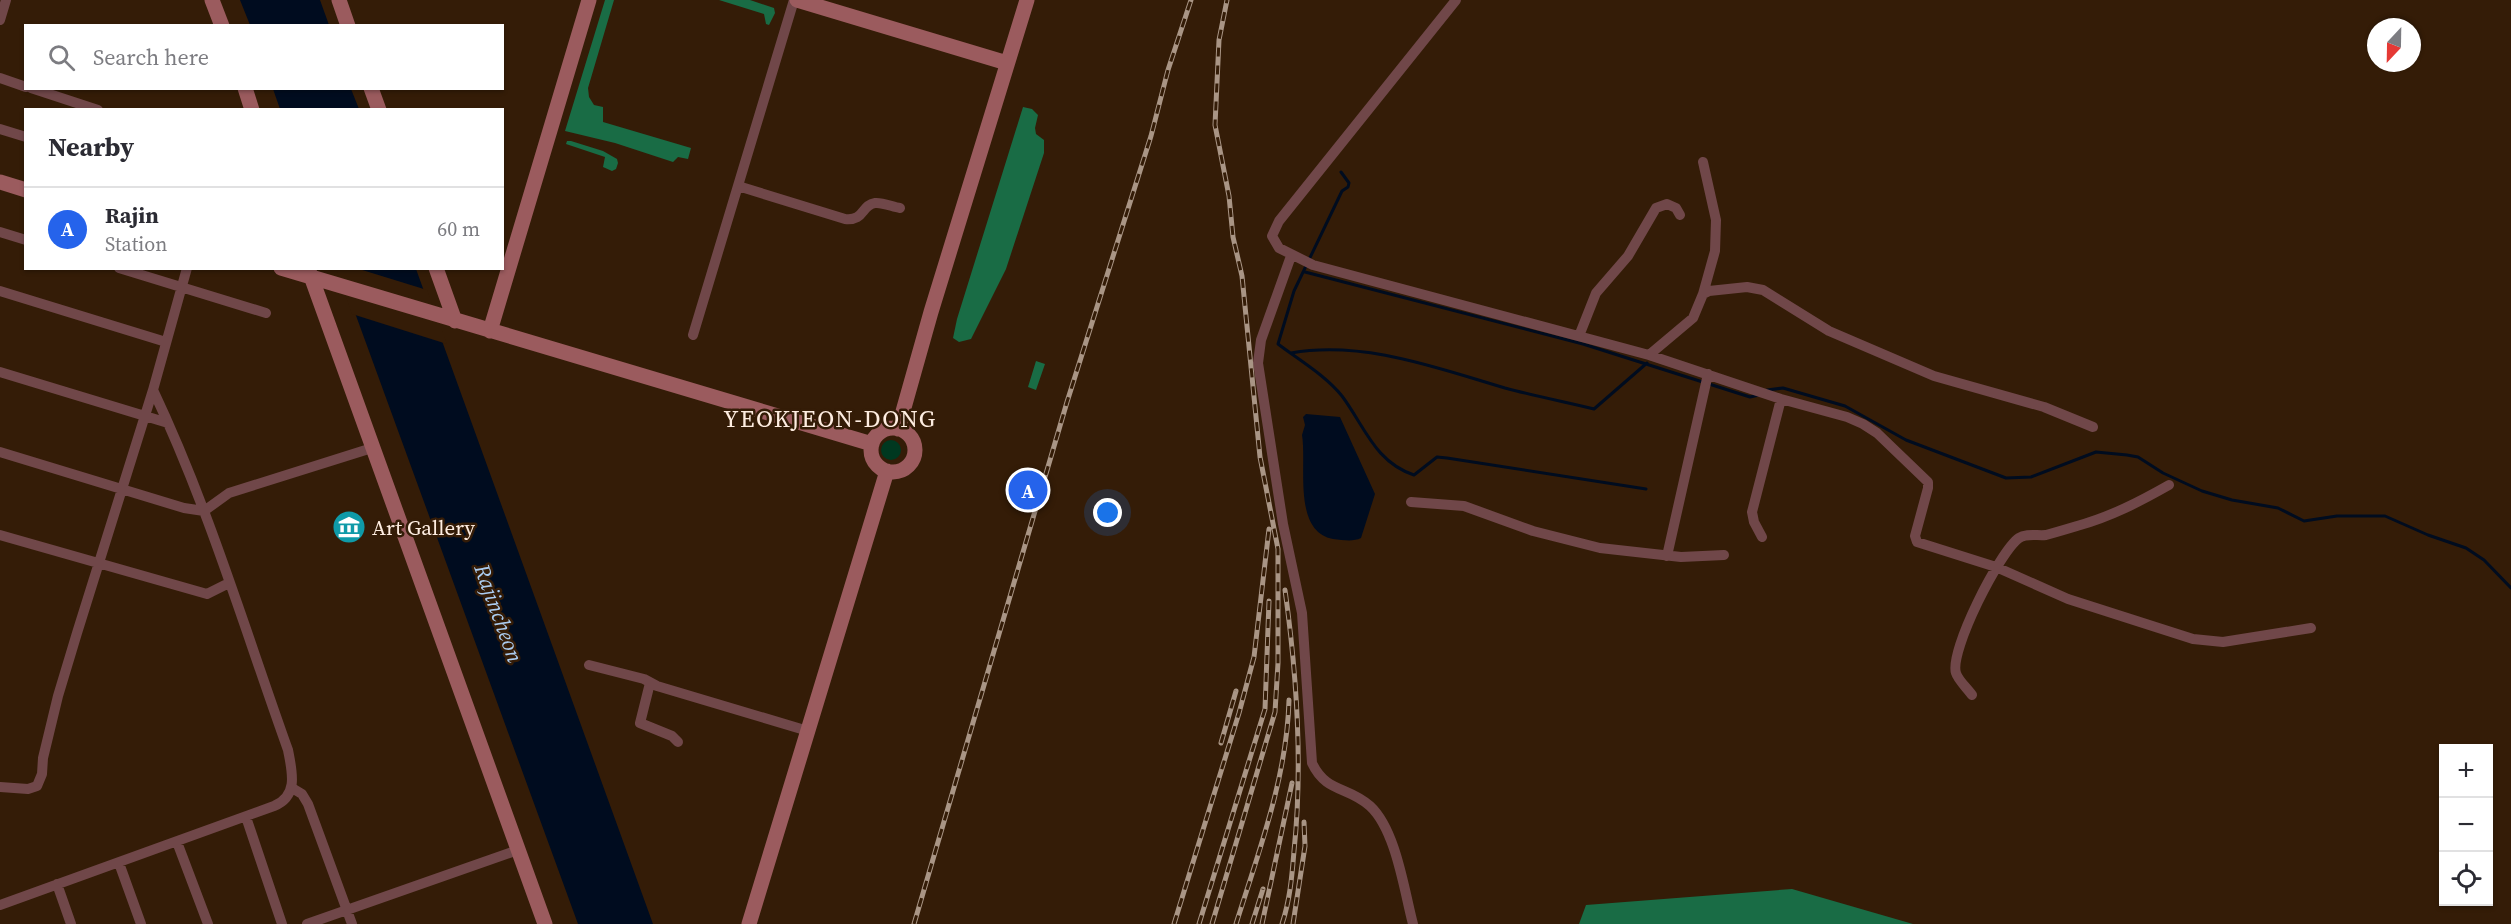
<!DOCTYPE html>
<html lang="en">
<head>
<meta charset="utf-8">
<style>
  :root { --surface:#fff; --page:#f2f2f3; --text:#2b2b33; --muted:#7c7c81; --line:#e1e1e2; --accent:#2563eb }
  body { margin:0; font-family:"Source Serif 4",serif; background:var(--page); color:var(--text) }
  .controls { position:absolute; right:18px; bottom:18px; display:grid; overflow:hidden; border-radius:0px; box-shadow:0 2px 4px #0004 }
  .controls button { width:54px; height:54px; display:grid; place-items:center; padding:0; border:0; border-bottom:2px solid var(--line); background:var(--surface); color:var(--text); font:30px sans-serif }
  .compass { position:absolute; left:2367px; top:18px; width:54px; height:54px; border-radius:50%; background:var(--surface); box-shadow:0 2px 4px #0004; rotate:202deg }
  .you { position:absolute; left:1108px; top:513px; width:21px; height:21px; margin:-15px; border:4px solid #fff; border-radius:50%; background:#1a73e8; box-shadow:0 0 0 9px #1a73e833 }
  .badge { display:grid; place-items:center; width:39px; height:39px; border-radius:50%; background:var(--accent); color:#fff; font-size:20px; font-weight:700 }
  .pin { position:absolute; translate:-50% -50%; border:3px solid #fff; box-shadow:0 2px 6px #0006 }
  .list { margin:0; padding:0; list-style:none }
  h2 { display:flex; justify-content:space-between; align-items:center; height:78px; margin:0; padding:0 24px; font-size:26px }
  h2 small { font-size:20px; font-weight:400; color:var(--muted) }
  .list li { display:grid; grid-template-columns:39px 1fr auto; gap:18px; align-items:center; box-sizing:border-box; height:84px; padding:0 24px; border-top:2px solid var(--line) }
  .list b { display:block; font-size:22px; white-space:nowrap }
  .list p { margin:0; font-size:20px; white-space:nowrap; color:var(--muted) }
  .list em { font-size:20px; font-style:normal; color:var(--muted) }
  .icon { flex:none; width:33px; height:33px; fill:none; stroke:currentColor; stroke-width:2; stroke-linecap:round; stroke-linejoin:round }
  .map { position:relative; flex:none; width:2511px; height:924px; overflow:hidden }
  .search { position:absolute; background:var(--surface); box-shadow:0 2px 4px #0004; left:24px; top:24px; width:480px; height:66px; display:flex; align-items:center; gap:15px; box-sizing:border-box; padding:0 21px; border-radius:0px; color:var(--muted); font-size:22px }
  .panel { position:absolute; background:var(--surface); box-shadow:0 2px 4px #0004; left:24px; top:108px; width:480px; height:162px; border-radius:0px }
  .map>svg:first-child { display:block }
</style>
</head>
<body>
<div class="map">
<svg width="2511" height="924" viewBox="0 0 2511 924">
  <rect width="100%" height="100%" fill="#341c07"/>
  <path fill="#003820" d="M881 450a10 10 0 1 1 20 0a10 10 0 1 1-20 0Z"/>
  <path fill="#196c45" d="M605 0H614L588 88 589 97 594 105 603 107V122L691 148 688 159 678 157 673 162 615 143 565 131Z
    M719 0H750L774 8 775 13 769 25 766 24 764 14Z
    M1023 107 1032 109 1038 115 1035 128 1036 134 1044 140V153L1006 269 971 339 959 342 953 338 957 319Z
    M571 141 603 151 617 159 618 163 616 169 612 171 603 167 605 157 566 144 567 141Z
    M1036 361 1045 364 1036 390 1028 387Z
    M1792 889 1913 924H1579L1586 905Z"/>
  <path fill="#000c1f" d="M240 0H320L329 25H250Z
    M273 89H351L359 109H280Z
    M339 269H416L653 924H578Z
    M1306 414 1340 417 1375 494 1361 538C1353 542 1343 540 1333 539 1292 531 1307 465 1302 435L1305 425 1303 417Z"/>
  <path fill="#341c07" d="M336 268 359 269 427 290 447 344 352 314Z"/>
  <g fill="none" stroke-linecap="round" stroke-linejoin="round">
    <path stroke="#000c1f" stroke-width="3" d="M1341 172 1349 183 1348 187 1342 191 1294 291 1278 344C1299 360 1325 375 1342 396 1365 427 1375 462 1414 475L1437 457 1447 458 1646 489
      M1305 272 1583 344 1750 397 1759 395
      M1291 353C1363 340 1437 368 1505 388 1535 396 1565 402 1594 409L1647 363
      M1767 390 1783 388 1845 406 1906 440 2006 478 2031 477 2096 452 2127 455 2138 457 2163 473 2202 491 2232 500 2278 508 2304 521 2337 516H2385L2428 535 2466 548 2484 560 2511 588"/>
    <path stroke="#704749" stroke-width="10" d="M1456 0 1279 221 1272 236 1279 248 1313 265 1649 355 1781 399 1847 417 1863 424 1877 433 1928 482V488L1915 536 1917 542 1996 567 2068 599 2193 639 2223 642 2311 628
      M0 20 6 0
      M0 78 26 87
      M31 88 98 110
      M0 129 26 137
      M738 186 845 219C865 221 861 205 875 203 882 202 893 207 900 208
      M0 232 26 240
      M1291 256 1261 340 1258 363 1283 524 1302 613 1312 763C1326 793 1348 786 1370 806 1396 830 1404 890 1413 924
      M119 268 266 313
      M0 291 166 342
      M1703 294 1715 251 1716 220 1703 162
      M693 335 794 0
      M1579 336 1596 293 1628 256 1656 208 1667 204 1676 208 1680 215
      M1649 355 1693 318 1703 294 1709 291 1747 287 1763 290 1829 331 1934 376 2044 407 2093 427
      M0 372 168 423
      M0 452 184 508 204 511 229 493 372 448
      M1411 502 1464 506 1533 531 1600 548 1681 557 1724 555
      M0 535 207 594 229 583
      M1762 537 1754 522 1752 512 1781 399
      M1667 556 1708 374
      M589 665 644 679 657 686 808 731
      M650 683 640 723 672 736 678 742
      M1972 695C1967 688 1958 680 1956 673 1949 651 2000 551 2019 538 2026 533 2038 536 2046 535 2057 532 2067 529 2077 526 2110 517 2139 502 2169 485
      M0 787 28 789 37 786 42 774 43 758 58 696 77 633 153 390
      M292 788 302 794 308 804 352 924
      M246 817 282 924
      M177 842 208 924
      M119 863 141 924
      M57 884 71 924
      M0 905 274 806C299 796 292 771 288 750 245 630 208 506 153 390L187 268
      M307 924 518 850"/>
    <path stroke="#9b5b5e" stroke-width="15" d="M212 0 222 26
      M339 0 348 26
      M797 0 1007 63
      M245 88 252 110
      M371 88 379 110
      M0 182 26 190
      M281 268 872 444
      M308 268 545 924
      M436 268 455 321
      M490 331 589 0
      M871 450a22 22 0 1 1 44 0a22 22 0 1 1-44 0Z
      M898 429 931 312 1027 0
      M749 924 887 471"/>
    <defs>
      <path id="rail" d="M1221 743 1236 691
        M914 924 1067 402 1151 136 1168 70 1191 0
        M1174 924 1239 713 1254 657 1269 529
        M1199 924 1265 709 1269 601
        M1212 924 1275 712 1278 663V549L1260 457 1242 276 1233 237 1229 196 1215 125 1219 40 1227 0
        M1236 924C1259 851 1287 777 1289 700
        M1252 924 1263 889
        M1262 924 1292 783
        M1282 924C1290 900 1292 876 1294 851 1303 765 1297 676 1285 590
        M1293 924 1305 846 1304 822"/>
    </defs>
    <use href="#rail" stroke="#a99585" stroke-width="5"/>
    <use href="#rail" stroke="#341c07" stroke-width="3" stroke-dasharray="9" stroke-linecap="butt"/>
  </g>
  <defs>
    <symbol id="museum-disc" viewBox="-11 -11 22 22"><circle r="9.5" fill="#0f9aa8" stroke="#341c07"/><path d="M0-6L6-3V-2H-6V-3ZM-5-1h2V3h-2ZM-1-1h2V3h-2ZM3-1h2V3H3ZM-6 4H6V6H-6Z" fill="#fff"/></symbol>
  </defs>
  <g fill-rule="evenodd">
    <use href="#museum-disc" x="330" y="508" width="38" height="38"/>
  </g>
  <g text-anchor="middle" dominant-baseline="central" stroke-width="5" stroke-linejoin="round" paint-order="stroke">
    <g font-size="21" fill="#feede1" stroke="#341c07" text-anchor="start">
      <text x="372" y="527">Art Gallery</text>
    </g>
    <g font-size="22" font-style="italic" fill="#abccf0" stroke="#341c07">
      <text transform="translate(499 613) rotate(70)">Rajincheon</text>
    </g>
    <g font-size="24" letter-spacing="1.5" fill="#feede1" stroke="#341c07">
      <text x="830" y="418">YEOKJEON-DONG</text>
    </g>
  </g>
</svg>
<div class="controls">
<button>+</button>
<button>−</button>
<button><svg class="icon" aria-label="locate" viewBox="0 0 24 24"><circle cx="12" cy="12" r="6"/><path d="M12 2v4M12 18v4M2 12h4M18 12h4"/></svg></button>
</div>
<svg class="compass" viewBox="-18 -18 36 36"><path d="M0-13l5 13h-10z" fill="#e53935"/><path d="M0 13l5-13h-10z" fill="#7c7c81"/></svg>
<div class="you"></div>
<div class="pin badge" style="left:1028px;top:490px">A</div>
<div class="search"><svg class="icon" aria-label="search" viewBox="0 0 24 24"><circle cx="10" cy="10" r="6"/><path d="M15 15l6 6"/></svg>Search here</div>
<section class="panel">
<h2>Nearby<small></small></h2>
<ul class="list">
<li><span class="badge">A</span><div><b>Rajin</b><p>Station</p></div><em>60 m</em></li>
</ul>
</section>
</div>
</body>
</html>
